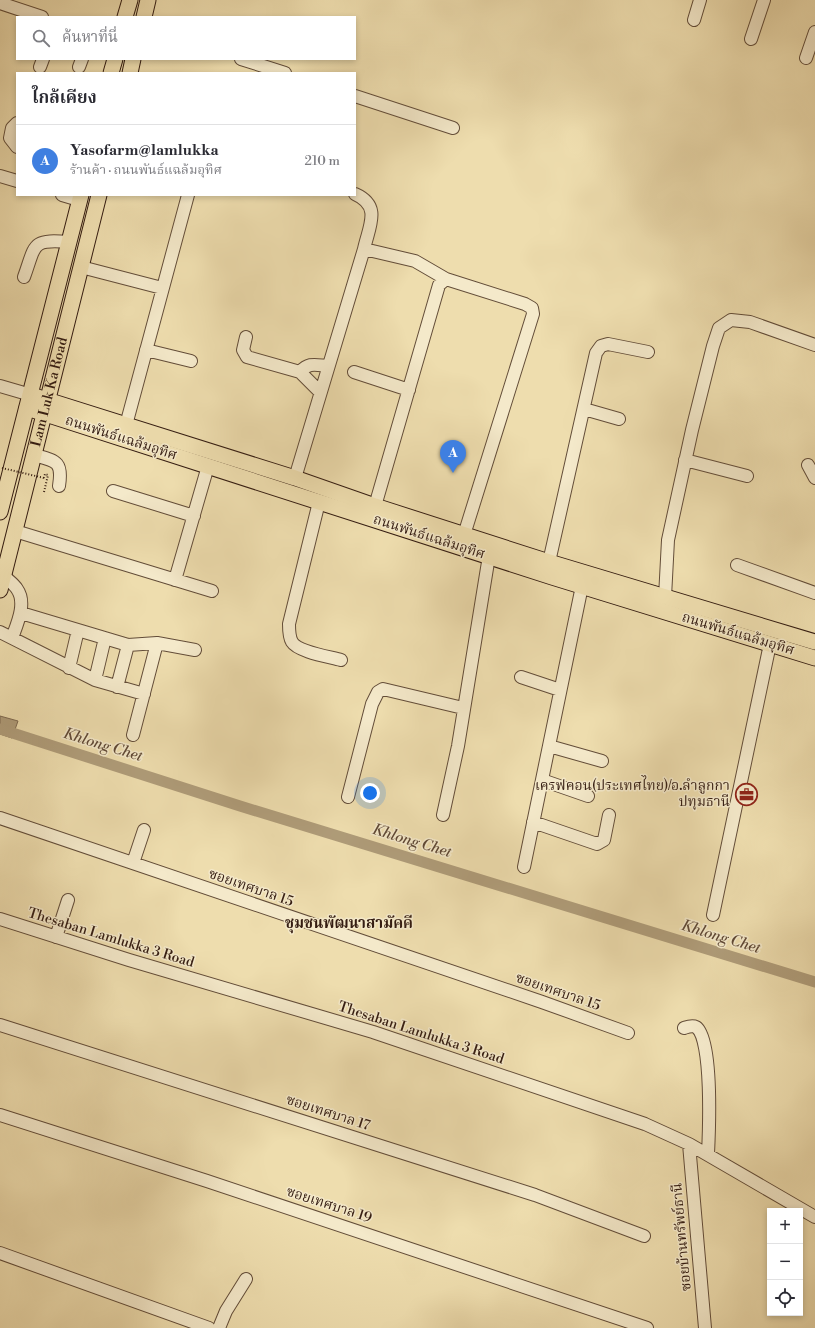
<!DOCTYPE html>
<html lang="th">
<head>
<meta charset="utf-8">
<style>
  :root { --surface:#fff; --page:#f2f2f3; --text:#2b2b33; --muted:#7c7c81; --line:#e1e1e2; --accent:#db2777 }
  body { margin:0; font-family:"Libre Bodoni","Noto Serif Thai",serif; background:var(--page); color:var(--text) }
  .controls { position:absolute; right:12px; bottom:12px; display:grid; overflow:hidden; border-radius:0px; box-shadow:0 2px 6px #0003 }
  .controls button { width:36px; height:36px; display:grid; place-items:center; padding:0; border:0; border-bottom:1px solid var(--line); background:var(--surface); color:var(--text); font:20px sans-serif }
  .you { position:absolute; left:370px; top:793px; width:14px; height:14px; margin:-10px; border:3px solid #fff; border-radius:50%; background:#1a73e8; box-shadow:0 0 0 6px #1a73e833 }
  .badge { display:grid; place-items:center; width:26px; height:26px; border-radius:50%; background:var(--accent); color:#fff; font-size:13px; font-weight:700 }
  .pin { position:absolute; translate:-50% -33px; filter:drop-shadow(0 1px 2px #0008) }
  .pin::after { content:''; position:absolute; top:21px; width:14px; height:12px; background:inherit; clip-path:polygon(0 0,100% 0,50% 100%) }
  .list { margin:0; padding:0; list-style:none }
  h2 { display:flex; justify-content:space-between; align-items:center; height:52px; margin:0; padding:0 16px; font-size:17px }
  h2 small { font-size:13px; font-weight:400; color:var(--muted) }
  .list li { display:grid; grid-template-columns:26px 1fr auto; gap:12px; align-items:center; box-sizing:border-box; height:72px; padding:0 16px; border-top:1px solid var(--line) }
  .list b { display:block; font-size:15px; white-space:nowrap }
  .list p { margin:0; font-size:13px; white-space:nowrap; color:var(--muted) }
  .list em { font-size:13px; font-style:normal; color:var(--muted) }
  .icon { flex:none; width:22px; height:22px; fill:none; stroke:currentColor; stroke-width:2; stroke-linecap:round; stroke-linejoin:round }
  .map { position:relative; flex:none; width:815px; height:1328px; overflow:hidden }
  .search { position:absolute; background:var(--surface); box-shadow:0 2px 6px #0003; left:16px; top:16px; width:340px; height:44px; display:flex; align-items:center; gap:10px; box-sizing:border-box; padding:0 14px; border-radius:0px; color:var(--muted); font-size:15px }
  .panel { position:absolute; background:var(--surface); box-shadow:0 2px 6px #0003; left:16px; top:72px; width:340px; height:124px; border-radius:0px }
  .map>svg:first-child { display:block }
</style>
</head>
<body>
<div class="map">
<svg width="815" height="1328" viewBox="0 0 815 1328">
  <rect width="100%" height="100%" fill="#eeddae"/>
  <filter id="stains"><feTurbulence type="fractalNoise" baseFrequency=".005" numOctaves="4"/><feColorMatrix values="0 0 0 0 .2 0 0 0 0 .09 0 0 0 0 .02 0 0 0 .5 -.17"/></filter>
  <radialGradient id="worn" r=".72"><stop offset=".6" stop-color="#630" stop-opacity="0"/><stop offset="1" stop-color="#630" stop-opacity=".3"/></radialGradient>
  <path fill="#af9c79" stroke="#7e6950" d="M0 716 18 721 12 738 0 734Z"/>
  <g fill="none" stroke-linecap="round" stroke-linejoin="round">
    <path stroke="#af9c79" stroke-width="11" d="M0 729 240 806 815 982"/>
    <defs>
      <path id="minor" d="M0 3 42 17
        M694 20 700 0
        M751 39 764 0
        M806 58 815 32
        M241 59 285 73
        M40 67 43 59
        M79 67 82 59
        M355 96 453 128
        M17 123 12 128 10 138 17 147
        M0 176 17 181
        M62 195 79 200
        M364 249 415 261 446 279 525 304 532 308 533 314 464 535
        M81 267 162 288
        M24 277C36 244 31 239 69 242
        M246 337 243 350 247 357 300 372 320 392
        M146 350 191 361
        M300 372C309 362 315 365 328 366
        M354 372 409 390
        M0 386 31 395
        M584 409 619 419
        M126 425 188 195
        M34 455C56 461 63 461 59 486
        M685 460 747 476
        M808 465 815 478
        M295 478 364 249C369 226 382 206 355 194
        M113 491 194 516
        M319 502 289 624C289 630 289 637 292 642 298 652 331 657 341 660
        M375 506 439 285 446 279
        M15 531 212 591
        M549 562 596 353 601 346 608 344 648 352
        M737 565 815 593
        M4 576C8 580 14 584 17 589 27 603 17 624 12 638
        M175 580 208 466
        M665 597 668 540 692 430 713 346 719 328 731 320 750 322 815 345
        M21 613 128 645 157 643 195 650
        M0 632 95 680 144 694
        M69 668 78 630
        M521 677 560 690
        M95 680 105 638
        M117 687 128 645
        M133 735 157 643
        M549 746 602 761
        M542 780 588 796
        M348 797 372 704 378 692 383 689 463 708
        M443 815 458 746 489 556
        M0 818 542 1002 628 1033
        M533 822 597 844 604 840 609 815
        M133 863 144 830
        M524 867 582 586
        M713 915 770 644
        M0 919 129 960 373 1032 645 1124 689 1144 815 1217
        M56 937 68 900
        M0 1025 535 1195 644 1236
        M684 1028C687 1027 692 1025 696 1027 713 1038 709 1133 708 1154
        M0 1115 207 1181 647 1328
        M689 1144 705 1328
        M0 1253 209 1328
        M219 1328 226 1311 246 1279"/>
      <g id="major">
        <path d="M125 17 130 0"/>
        <path d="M144 17 148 0"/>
        <path d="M111 73 115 59"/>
        <path d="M130 73 133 59"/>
        <path d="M31 395 295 478 375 506 549 562 815 642"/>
        <path d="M27 408 552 577 815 658"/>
        <path d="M0 512 81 195"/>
        <path id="s1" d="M0 590 99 195"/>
      </g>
    </defs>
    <use href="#minor" stroke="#634d39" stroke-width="14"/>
    <use href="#major" stroke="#351d12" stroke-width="17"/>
    <path stroke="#351d12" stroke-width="2" stroke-dasharray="1 2" stroke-linecap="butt" d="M44 492 48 475 45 474 44 478"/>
    <use href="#minor" stroke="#f4e9ca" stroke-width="12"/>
    <use href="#major" stroke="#eeddae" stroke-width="15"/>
    <path stroke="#351d12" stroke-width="2" stroke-dasharray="1 2" stroke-linecap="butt" d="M2 468 44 478"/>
  </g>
  <defs>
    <symbol id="office-ring" viewBox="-11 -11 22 22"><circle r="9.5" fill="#f4e9ca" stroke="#8f2418" stroke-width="1.5"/><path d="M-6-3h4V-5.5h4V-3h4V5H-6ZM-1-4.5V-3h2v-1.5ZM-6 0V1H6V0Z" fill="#8f2418"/></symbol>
  </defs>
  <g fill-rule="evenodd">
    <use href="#office-ring" x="734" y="782" width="25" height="25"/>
  </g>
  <g text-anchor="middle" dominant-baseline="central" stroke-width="3" stroke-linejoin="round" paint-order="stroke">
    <g font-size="14" fill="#351d12" stroke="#f4e9ca">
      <text stroke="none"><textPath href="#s1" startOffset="204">Lam Luk Ka Road</textPath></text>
      <text transform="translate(121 438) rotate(18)">ถนนพันธ์แฉล้มอุทิศ</text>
      <text transform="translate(429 537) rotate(18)">ถนนพันธ์แฉล้มอุทิศ</text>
      <text transform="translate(738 634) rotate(17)">ถนนพันธ์แฉล้มอุทิศ</text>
      <text transform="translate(251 888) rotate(19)">ซอยเทศบาล 15</text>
      <text transform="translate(111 938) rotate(17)">Thesaban Lamlukka 3 Road</text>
      <text transform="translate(558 992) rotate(19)">ซอยเทศบาล 15</text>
      <text transform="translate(421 1033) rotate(18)">Thesaban Lamlukka 3 Road</text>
      <text transform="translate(328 1113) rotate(18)">ซอยเทศบาล 17</text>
      <text transform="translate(329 1205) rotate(18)">ซอยเทศบาล 19</text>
      <text transform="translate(682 1237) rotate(-95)">ซอยบ้านทรัพย์ธานี</text>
    </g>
    <g font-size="14" fill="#351d12" stroke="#f4e9ca" text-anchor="end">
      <text x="730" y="786">เครฟคอน(ประเทศไทย)/อ.ลำลูกกา<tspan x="730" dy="16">ปทุมธานี</tspan></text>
    </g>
    <g font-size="15" font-style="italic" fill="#604936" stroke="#f4e9ca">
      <text transform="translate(103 745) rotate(17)">Khlong Chet</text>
      <text transform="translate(412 841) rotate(17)">Khlong Chet</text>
      <text transform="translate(721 937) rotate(17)">Khlong Chet</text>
    </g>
    <g font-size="15" font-weight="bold" fill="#351d12" stroke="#f4e9ca">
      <text x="349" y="923">ชุมชนพัฒนาสามัคคี</text>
    </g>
  </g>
  <rect width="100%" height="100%" filter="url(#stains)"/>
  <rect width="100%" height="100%" fill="url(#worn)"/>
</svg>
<div class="controls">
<button>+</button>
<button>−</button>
<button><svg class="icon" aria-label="locate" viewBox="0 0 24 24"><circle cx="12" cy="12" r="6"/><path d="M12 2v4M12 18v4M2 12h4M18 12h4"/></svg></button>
</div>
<div class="you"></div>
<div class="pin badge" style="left:453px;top:473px;background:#3f7fe0">A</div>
<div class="search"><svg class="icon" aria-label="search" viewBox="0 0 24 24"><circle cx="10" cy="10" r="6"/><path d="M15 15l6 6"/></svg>ค้นหาที่นี่</div>
<section class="panel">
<h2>ใกล้เคียง<small></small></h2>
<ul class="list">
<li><span class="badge" style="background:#3f7fe0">A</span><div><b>Yasofarm@lamlukka</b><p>ร้านค้า · ถนนพันธ์แฉล้มอุทิศ</p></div><em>210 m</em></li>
</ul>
</section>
</div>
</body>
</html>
